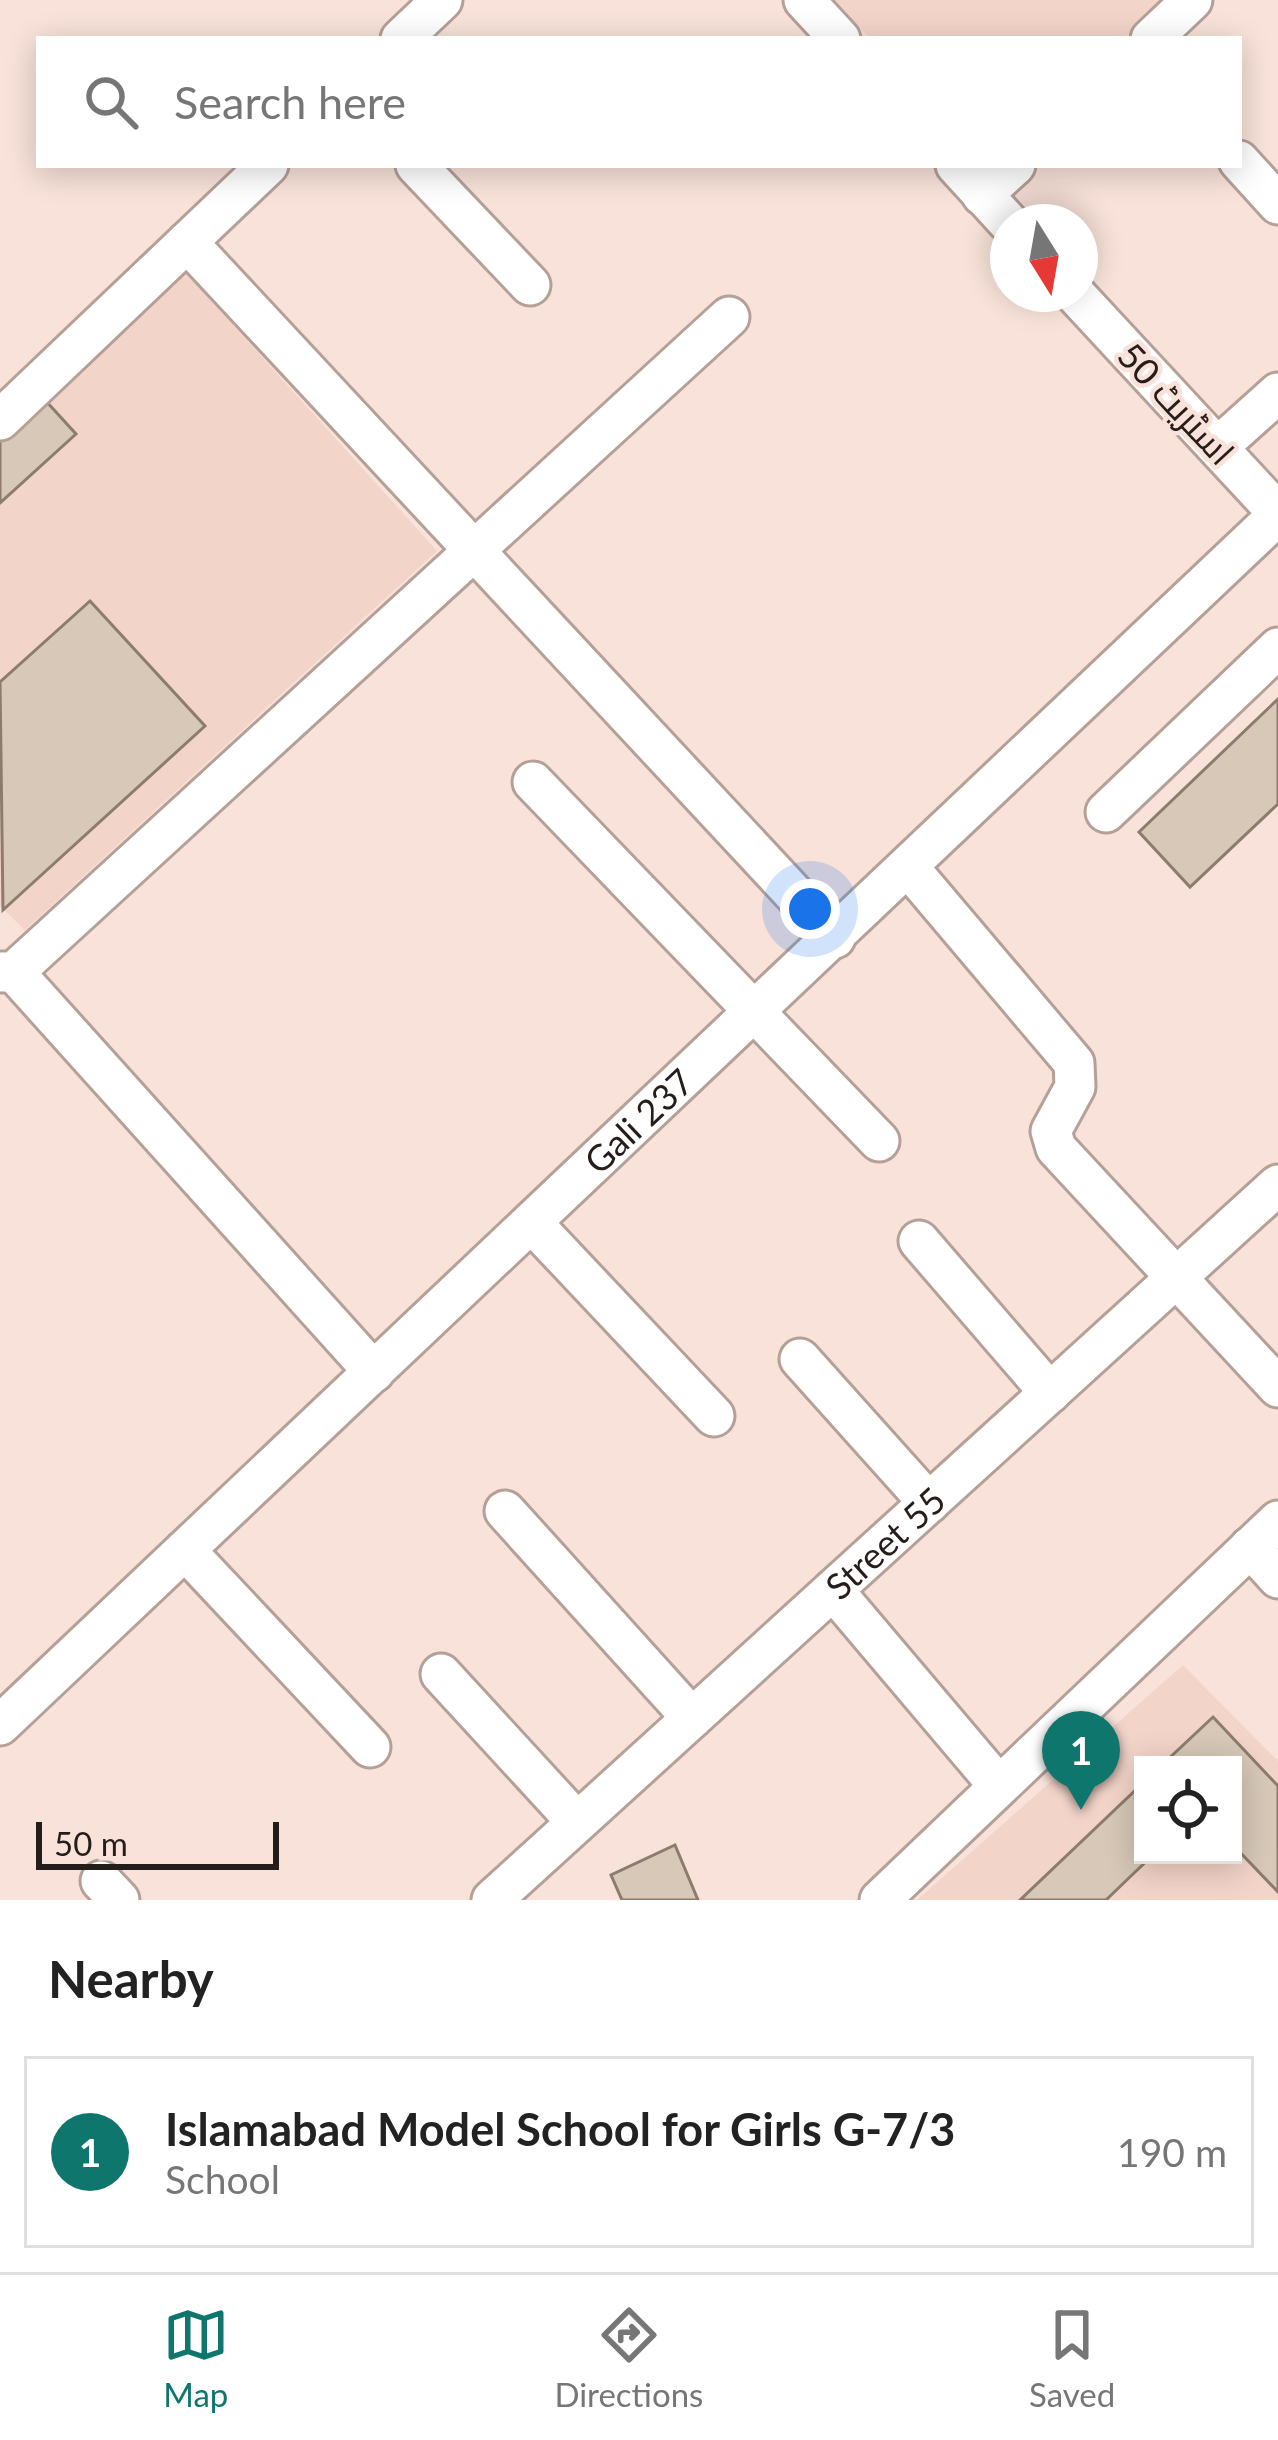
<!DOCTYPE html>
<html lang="en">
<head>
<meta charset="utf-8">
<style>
  :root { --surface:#fff; --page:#f6f6f6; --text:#222; --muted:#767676; --line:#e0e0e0; --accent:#0f766e }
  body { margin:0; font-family:Lato,Cairo,sans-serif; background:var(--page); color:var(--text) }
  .controls { position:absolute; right:36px; bottom:36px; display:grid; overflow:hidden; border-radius:0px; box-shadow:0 6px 30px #0003 }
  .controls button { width:108px; height:108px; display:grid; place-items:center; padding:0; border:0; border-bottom:3px solid var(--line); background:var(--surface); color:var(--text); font:60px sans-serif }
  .compass { position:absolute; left:990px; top:204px; width:108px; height:108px; border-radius:50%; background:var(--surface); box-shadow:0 6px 30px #0003; rotate:169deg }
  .scale { position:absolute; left:36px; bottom:30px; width:243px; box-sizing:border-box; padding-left:12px; border:6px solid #251d1a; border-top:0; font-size:33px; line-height:42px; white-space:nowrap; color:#251d1a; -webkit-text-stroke:9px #f8e2d9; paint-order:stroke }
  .you { position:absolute; left:810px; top:909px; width:42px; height:42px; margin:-30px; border:9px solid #fff; border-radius:50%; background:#1a73e8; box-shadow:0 0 0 18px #1a73e833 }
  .badge { display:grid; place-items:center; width:78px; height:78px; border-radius:50%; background:var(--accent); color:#fff; font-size:39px; font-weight:700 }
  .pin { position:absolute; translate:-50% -99px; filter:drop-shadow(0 3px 6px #0008) }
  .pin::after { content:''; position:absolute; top:63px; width:42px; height:36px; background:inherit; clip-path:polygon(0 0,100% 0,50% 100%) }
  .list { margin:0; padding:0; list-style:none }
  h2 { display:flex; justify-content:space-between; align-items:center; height:156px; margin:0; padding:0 48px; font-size:51px }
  h2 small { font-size:39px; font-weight:400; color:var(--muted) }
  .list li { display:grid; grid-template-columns:78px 1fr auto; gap:36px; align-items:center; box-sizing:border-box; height:192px; margin:0 24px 24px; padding:0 24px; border:3px solid var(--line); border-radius:0px }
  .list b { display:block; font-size:45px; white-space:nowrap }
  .list p { margin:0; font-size:39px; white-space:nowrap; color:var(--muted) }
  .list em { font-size:39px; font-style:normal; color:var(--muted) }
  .icon { flex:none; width:66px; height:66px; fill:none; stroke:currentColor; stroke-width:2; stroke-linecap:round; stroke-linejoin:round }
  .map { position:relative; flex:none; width:1278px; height:1900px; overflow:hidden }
  .search { position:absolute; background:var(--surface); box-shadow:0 6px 30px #0003; left:36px; right:36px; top:36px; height:132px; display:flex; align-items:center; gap:30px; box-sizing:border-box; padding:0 42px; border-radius:0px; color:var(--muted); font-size:45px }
  .sheet { height:372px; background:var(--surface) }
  nav { display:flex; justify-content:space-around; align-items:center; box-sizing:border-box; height:168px; border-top:3px solid var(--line); background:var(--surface); font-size:33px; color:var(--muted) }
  nav a { display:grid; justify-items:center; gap:6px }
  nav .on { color:var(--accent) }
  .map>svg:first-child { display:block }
</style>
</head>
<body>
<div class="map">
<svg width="1278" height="1900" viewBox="0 0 1278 1900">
  <rect width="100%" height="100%" fill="#f8e2d9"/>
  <path fill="#f3d4c9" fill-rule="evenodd" d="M834 0H1165L1123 39H870Z
    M178 264 437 551 25 930 0 906V431Z
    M1183 1665 1278 1761V1900H917ZM1143 1765H1233V1855H1143Z"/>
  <path fill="#d7c8b8" stroke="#8b7c6e" stroke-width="3" d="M45 400 76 434 0 503V441Z
    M90 601 205 726 3 910 0 682Z
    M1278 699V804L1190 887 1139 832Z
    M1213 1717 1278 1786V1892L1233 1845V1765H1162Z
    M1143 1783V1855H1153L1133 1874 1106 1900H1020Z
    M675 1845 698 1900H622L611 1875Z"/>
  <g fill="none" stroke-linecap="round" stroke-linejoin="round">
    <defs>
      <g id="minor">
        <path d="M804 0 840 39"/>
        <path d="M401 39 442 0"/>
        <path d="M1151 39 1192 0"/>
        <path d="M1239 161 1278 204"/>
        <path d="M416 165 530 285"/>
        <path d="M956 165 1008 222"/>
        <path d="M982 195 1015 165"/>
        <path d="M187 242 835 938"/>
        <path d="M1075 294 1278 513"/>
        <path d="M0 420 268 165"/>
        <path d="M1219 446 1278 393"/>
        <path d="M533 782 879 1141"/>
        <path d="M1106 812 1278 648"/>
        <path d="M909 868 1074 1063 1075 1087 1051 1131 1056 1148 1278 1387"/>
        <path d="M0 972H14L729 317"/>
        <path d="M14 972 374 1372"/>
        <path d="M532 1223 714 1416"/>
        <path d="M919 1241 1050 1393"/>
        <path d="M800 1359 929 1503"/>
        <path d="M505 1511 692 1718"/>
        <path d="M1250 1547 1278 1578"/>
        <path d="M185 1550 370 1747"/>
        <path d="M833 1590 999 1786"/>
        <path d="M441 1674 577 1822"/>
        <path id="s1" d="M0 1725 1278 515"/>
        <path d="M101 1881 119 1900"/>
        <path id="s2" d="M492 1900 1278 1185"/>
        <path d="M880 1900 1278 1521"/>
      </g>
    </defs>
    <use href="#minor" stroke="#b5a098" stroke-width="45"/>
    <use href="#minor" stroke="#fff" stroke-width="39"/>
  </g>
  <g text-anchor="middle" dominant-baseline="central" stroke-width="9" stroke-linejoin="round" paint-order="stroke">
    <g font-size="36" fill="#251d1a" stroke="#f8e2d9">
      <text transform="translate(1177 403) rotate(47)">اسٹریٹ 50</text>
      <text stroke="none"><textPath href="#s1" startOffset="879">Gali 237</textPath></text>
      <text stroke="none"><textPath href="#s2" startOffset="531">Street 55</textPath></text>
    </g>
  </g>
</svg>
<div class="controls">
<button><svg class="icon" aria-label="locate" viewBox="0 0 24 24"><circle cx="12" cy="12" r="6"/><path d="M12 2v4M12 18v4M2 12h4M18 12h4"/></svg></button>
</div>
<svg class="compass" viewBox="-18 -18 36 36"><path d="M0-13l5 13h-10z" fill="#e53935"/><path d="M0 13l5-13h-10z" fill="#767676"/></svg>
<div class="scale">50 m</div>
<div class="you"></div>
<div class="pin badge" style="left:1081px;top:1810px">1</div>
<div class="search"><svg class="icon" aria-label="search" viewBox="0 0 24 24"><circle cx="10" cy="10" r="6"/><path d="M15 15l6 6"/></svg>Search here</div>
</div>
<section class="sheet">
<h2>Nearby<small></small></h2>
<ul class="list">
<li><span class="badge">1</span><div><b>Islamabad Model School for Girls G-7/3</b><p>School</p></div><em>190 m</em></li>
</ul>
</section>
<nav>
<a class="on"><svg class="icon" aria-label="map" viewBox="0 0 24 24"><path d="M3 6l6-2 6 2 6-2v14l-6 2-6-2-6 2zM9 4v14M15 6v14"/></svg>Map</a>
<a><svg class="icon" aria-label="directions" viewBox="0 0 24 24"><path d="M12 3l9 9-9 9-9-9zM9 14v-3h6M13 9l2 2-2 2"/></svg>Directions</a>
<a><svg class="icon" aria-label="saved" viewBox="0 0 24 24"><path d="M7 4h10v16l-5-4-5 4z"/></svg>Saved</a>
</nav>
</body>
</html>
